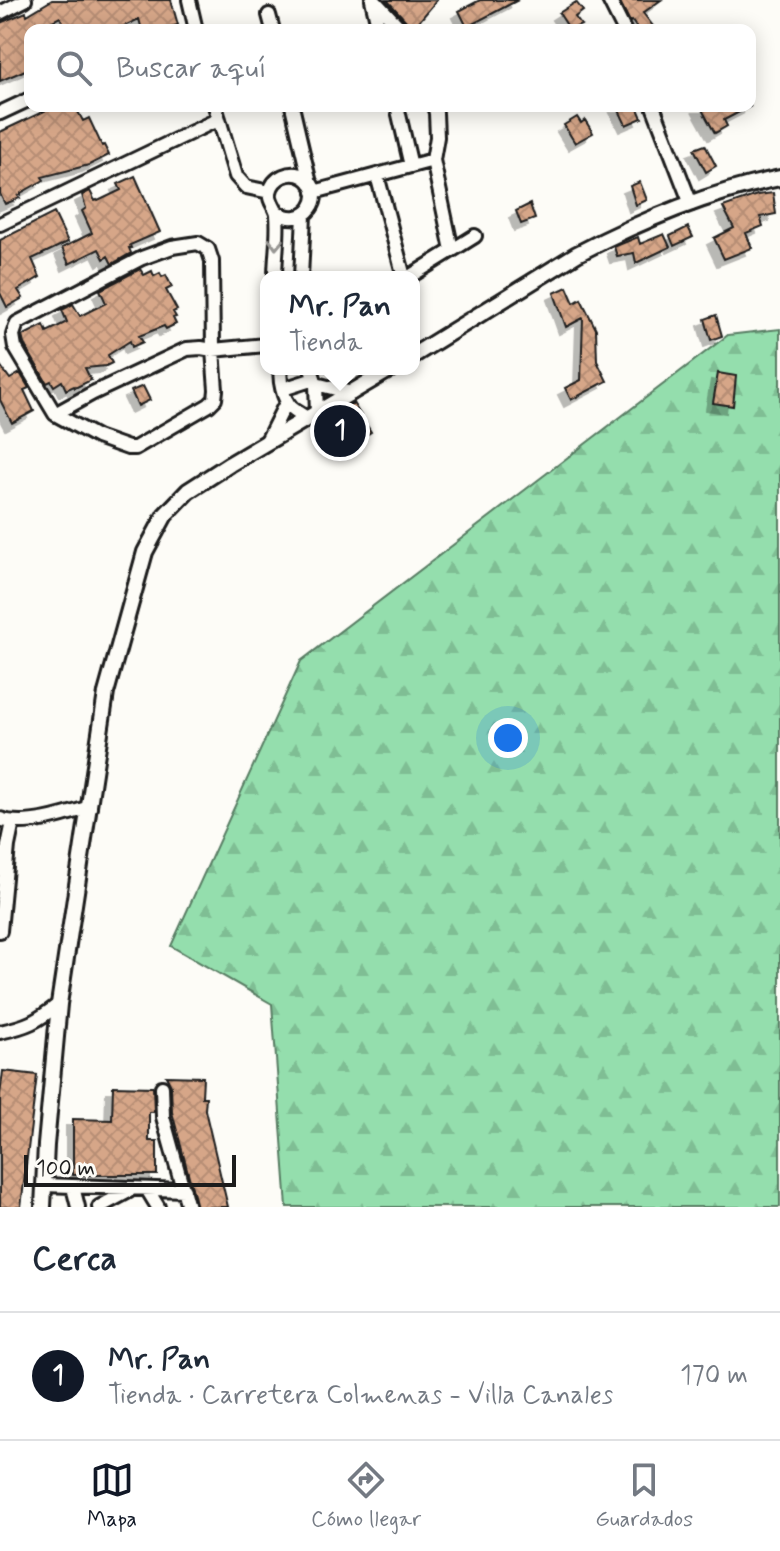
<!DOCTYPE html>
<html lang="es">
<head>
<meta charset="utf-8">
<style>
  :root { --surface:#fff; --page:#f6f6f7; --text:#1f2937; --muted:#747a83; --line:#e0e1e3; --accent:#111827 }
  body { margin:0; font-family:Mynerve,sans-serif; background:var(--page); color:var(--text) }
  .scale { position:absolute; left:24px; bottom:20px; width:212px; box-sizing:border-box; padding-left:8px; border:4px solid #1c1c1c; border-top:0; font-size:22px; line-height:28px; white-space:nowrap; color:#1c1c1c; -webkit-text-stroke:6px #fdfcf7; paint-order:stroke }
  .you { position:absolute; left:508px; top:738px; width:28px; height:28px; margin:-20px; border:6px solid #fff; border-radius:50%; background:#1a73e8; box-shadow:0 0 0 12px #1a73e833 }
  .badge { display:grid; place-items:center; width:52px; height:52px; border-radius:50%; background:var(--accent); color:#fff; font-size:26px; font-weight:700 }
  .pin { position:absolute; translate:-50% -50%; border:4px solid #fff; box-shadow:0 2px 8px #0006 }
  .popup { position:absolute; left:260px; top:271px; width:160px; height:104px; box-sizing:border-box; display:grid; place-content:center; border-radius:16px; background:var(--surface); filter:drop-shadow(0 2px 6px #0005); font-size:26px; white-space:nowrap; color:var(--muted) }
  .popup b { font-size:30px; color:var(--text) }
  .popup::after { content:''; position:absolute; left:50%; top:100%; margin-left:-16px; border:16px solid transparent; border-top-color:var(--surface) }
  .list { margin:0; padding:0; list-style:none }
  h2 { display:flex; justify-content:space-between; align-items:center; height:104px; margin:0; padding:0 32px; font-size:34px }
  h2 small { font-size:26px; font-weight:400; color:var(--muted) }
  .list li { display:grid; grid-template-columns:52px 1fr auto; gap:24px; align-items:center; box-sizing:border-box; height:128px; padding:0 32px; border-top:2px solid var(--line) }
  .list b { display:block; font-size:30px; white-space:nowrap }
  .list p { margin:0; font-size:26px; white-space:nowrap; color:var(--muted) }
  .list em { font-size:26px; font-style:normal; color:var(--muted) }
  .icon { flex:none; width:44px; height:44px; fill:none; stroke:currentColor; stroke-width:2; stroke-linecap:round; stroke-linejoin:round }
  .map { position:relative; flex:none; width:780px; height:1207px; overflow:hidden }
  .search { position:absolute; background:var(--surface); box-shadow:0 4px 20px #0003; left:24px; right:24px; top:24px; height:88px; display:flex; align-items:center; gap:20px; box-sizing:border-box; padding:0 28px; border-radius:16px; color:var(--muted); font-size:30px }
  .sheet { height:232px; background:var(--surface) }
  nav { display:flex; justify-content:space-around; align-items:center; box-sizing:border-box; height:112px; border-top:2px solid var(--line); background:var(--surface); font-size:22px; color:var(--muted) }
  nav a { display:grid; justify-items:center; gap:4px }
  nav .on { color:var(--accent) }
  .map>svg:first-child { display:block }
</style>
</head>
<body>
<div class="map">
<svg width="780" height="1207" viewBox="0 0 780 1207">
  <defs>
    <pattern id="forest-firs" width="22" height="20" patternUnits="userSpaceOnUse" patternTransform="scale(2)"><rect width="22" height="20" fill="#94dead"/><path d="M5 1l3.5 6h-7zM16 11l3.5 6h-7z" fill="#7fbe94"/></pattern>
    <pattern id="building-cross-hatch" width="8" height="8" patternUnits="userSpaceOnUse" patternTransform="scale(2)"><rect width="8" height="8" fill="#d6a688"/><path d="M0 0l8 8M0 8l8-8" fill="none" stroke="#b78e75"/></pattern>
    <filter id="shadow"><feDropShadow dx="-7" dy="7" stdDeviation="0" flood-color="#0004"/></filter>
  </defs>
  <rect width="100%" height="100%" fill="#fdfcf7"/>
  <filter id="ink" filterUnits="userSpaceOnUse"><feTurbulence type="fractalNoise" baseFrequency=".0125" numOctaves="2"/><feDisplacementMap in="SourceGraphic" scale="16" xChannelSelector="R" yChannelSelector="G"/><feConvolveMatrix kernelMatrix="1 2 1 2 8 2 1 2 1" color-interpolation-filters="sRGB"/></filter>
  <g filter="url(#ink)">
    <path fill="url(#forest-firs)" stroke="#587d64" stroke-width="2" d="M780 329V1207H287L272 1004 171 946 301 661 728 335Z"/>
    <path fill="url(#building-cross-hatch)" stroke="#1c1c1c" stroke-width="2" filter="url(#shadow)" d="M52 0H171L178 25 157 30H142L139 19 116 30H66L60 17 35 30H30V68L0 81V23L26 12 27 15Z
      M387 0H437L412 30 409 24Z
      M480 0H518L467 27 459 11Z
      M619 0H661L643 13 656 30H638L632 21 630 22Z
      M576 2 583 11 575 17 581 25 570 30 559 13Z
      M55 106H75L83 121 89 118 102 146 104 145 109 155 89 165 42 177 44 180 21 193V195L18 196 20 198 5 204 0 194V132Z
      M617 106H637L642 118 626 125Z
      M700 106H751L724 120 727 126 715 133Z
      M577 117 581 123 585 120 593 133 575 143 564 125Z
      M705 145 716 166 706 172 694 149Z
      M135 176 160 232 130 245 131 248H129L131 253 112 264 108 256 104 259 99 249 69 264 62 248 92 233 82 211 86 208 82 195 90 191 95 201 97 200 98 201 121 190 118 184Z
      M640 182 647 200 636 205 630 186Z
      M773 193 776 214 760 217 763 226 746 233 752 248 724 259 714 238 734 228 723 207 757 195Z
      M530 204 535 219 521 224 516 211Z
      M54 213 68 242 32 259 40 277 18 290 23 298 7 307 0 293V240Z
      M688 227 693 237 674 246 670 236Z
      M664 234 670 247 636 263 634 253 617 256 614 247 616 246 638 237 640 244Z
      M140 269 144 275 152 271 154 276 160 273 162 277 166 275 172 287 166 290 177 310 173 312 176 317 173 318 176 324 166 329 164 326 139 336 143 342 132 347 130 341 108 355 112 363 106 366 85 368 91 380 75 388 74 386 66 390 62 381 54 386 51 381 47 383 24 344 22 336 44 325 47 332 67 322 62 310 73 304 80 316 106 303 100 290Z
      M567 287 574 303 581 299 596 329 597 361 607 381 571 400 565 388 581 380 583 318 566 327 554 293Z
      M716 315 722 336 711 340 705 319Z
      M0 365 10 379 20 373 29 388 24 390 34 411 12 423 0 400Z
      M718 373 736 376 733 406 713 403Z
      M143 386 150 400 138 406 131 391Z
      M353 403 371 432 342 451 323 421Z
      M3 1071 37 1075 21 1207H0V1095Z
      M166 1076 203 1077 202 1097H206L205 1110 228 1207H197L172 1112 171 1086Z
      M113 1086 153 1087 154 1112H149V1141H157V1175H73V1119L112 1120Z"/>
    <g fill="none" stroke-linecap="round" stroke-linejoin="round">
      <defs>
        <path id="minor" d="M189 0 196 30
          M372 0 379 30
          M374 0 402 30
          M609 0 624 30
          M0 13 25 0
          M269 15 273 30
          M215 106 236 176 246 187 270 192
          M292 106 310 183
          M397 106 411 166
          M434 106 436 113 437 137 433 160 452 250
          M653 106 691 204
          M0 113 30 99
          M377 175 404 277
          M314 192 433 160
          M0 224 219 119
          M198 243 208 249 212 261 213 350 216 390 215 399 209 405 135 448H128L97 437 55 414 15 347 13 335 17 323 142 258 172 247Z
          M275 277C275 257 279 235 277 215 276 207 268 201 270 192 273 177 291 169 304 177 330 194 305 231 277 212
          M301 277 304 215
          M409 277 475 236
          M281 369C279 380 283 399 291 407 296 412 303 415 308 419
          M311 369 316 384 352 393
          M316 384 317 414
          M283 389 314 379
          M55 414 93 393 187 349 201 348 213 350 266 345
          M266 443 287 401
          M0 819C25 828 65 815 90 807
          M0 931 8 846 13 822
          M0 1032C28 1026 36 1022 59 1004
          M162 1087 163 1117 188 1207
          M44 1185 184 1190
          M73 1187 78 1207
          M147 1189 158 1207
          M99 1207 129 1191"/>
        <path id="tertiary" d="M414 355 577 254C640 221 710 192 780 178
          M43 1207 46 1145 59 1004 106 693 145 552 165 515 188 491 230 464 391 369"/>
      </defs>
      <use href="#minor" stroke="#1c1c1c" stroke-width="18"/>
      <use href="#tertiary" stroke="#1c1c1c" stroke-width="20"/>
      <use href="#minor" stroke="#fdfcf7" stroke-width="12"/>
      <use href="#tertiary" stroke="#fdfcf7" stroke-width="14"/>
    </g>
    <defs><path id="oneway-chevron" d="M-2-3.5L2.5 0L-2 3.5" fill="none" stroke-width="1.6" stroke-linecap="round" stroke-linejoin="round" transform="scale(2)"/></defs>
    <use stroke="#989794" href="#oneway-chevron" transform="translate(276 244) rotate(92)"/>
  </g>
</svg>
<div class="scale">100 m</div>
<div class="you"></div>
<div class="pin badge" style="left:340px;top:431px">1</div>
<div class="popup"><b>Mr. Pan</b>Tienda</div>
<div class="search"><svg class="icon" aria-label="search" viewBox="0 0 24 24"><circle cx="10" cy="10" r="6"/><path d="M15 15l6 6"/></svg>Buscar aquí</div>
</div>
<section class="sheet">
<h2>Cerca<small></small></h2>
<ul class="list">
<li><span class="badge">1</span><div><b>Mr. Pan</b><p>Tienda · Carretera Colmenas - Villa Canales</p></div><em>170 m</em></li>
</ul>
</section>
<nav>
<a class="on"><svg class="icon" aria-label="map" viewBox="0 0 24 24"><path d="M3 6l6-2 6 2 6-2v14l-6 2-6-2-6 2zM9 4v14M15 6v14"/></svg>Mapa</a>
<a><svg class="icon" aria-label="directions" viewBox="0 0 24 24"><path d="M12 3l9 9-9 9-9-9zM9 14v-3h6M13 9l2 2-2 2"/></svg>Cómo llegar</a>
<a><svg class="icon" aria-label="saved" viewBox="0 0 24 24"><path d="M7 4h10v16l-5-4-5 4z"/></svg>Guardados</a>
</nav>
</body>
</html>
